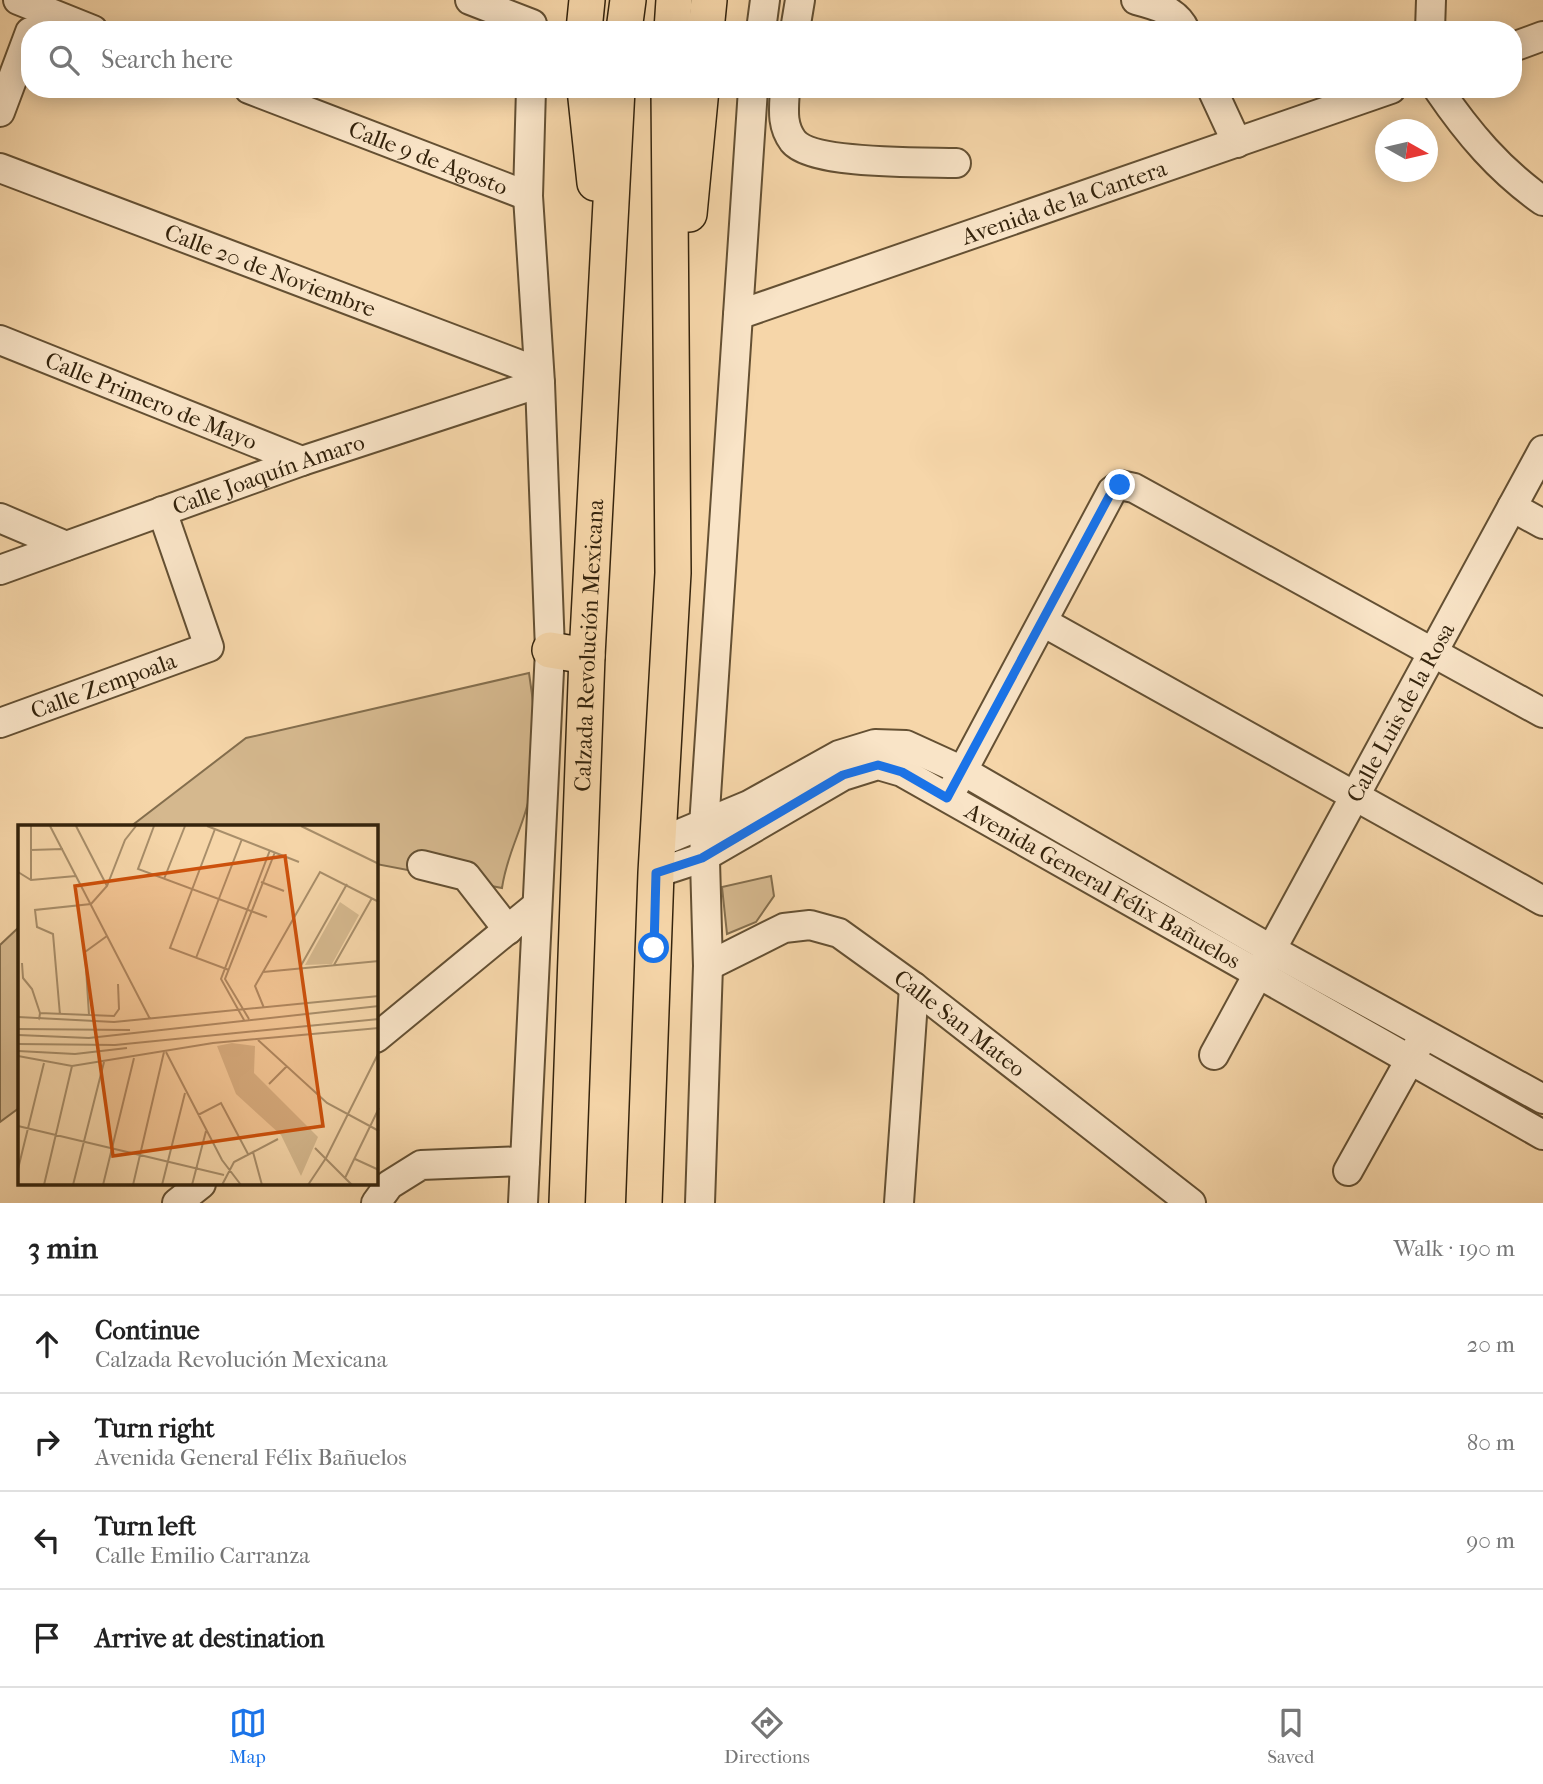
<!DOCTYPE html>
<html lang="en">
<head>
<meta charset="utf-8">
<style>
  :root { --surface:#fff; --page:#f6f6f6; --text:#222; --muted:#767676; --line:#e0e0e0; --accent:#1a73e8 }
  body { margin:0; font-family:"IM FELL French Canon",serif; background:var(--page); color:var(--text) }
  .compass { position:absolute; left:1375px; top:119px; width:63px; height:63px; border-radius:50%; background:var(--surface); box-shadow:0 4px 18px #0003; rotate:98deg }
  .stop { position:absolute; width:21px; height:21px; margin:-16px; border:5px solid #1a73e8; border-radius:50%; background:#fff }
  .stop.end { background:#1a73e8; border-color:#fff; box-shadow:0 2px 7px #0008 }
  .list { margin:0; padding:0; list-style:none }
  h2 { display:flex; justify-content:space-between; align-items:center; height:91px; margin:0; padding:0 28px; font-size:30px }
  h2 small { font-size:23px; font-weight:400; color:var(--muted) }
  .list li { display:grid; grid-template-columns:46px 1fr auto; gap:21px; align-items:center; box-sizing:border-box; height:98px; padding:0 28px; border-top:2px solid var(--line) }
  .list b { display:block; font-size:26px; white-space:nowrap }
  .list p { margin:0; font-size:23px; white-space:nowrap; color:var(--muted) }
  .list em { font-size:23px; font-style:normal; color:var(--muted) }
  .icon { flex:none; width:38px; height:38px; fill:none; stroke:currentColor; stroke-width:2; stroke-linecap:round; stroke-linejoin:round }
  .map { position:relative; flex:none; width:1543px; height:1203px; overflow:hidden }
  .search { position:absolute; background:var(--surface); box-shadow:0 4px 18px #0003; left:21px; right:21px; top:21px; height:77px; display:flex; align-items:center; gap:18px; box-sizing:border-box; padding:0 24px; border-radius:28px; color:var(--muted); font-size:26px }
  .sheet { height:483px; background:var(--surface) }
  nav { display:flex; justify-content:space-around; align-items:center; box-sizing:border-box; height:98px; border-top:2px solid var(--line); background:var(--surface); font-size:19px; color:var(--muted) }
  nav a { display:grid; justify-items:center; gap:4px }
  nav .on { color:var(--accent) }
  .map>svg:first-child { display:block }
</style>
</head>
<body>
<div class="map">
<svg width="1543" height="1203" viewBox="0 0 1543 1203">
  <rect width="100%" height="100%" fill="#f6d6a9"/>
  <filter id="stains"><feTurbulence type="fractalNoise" baseFrequency=".00286" numOctaves="4"/><feColorMatrix values="0 0 0 0 .2 0 0 0 0 .09 0 0 0 0 .02 0 0 0 .5 -.17"/></filter>
  <radialGradient id="worn" r=".72"><stop offset=".6" stop-color="#630" stop-opacity="0"/><stop offset="1" stop-color="#630" stop-opacity=".3"/></radialGradient>
  <path fill="#d5b88e" stroke="#846e4d" stroke-width="2" d="M529 673C536 718 540 766 526 810 518 837 506 859 502 888L376 864V827H130L246 738Z
    M771 876 774 896 756 922 727 934 722 887Z
    M19 927V1108L0 1122V945Z"/>
  <g fill="none" stroke-linecap="round" stroke-linejoin="round">
    <defs>
      <g id="minor">
        <path d="M18 0 93 30"/>
        <path d="M470 0 532 24"/>
        <path d="M1136 0C1155 5 1176 10 1185 30"/>
        <path d="M761 30 765 0"/>
        <path d="M795 30 800 0"/>
        <path d="M1430 30 1431 0"/>
        <path d="M1513 47 1543 36"/>
        <path id="s1" d="M249 89 528 196"/>
        <path d="M785 89C784 108 781 125 793 141 812 165 924 162 956 163"/>
        <path d="M1212 89 1237 143"/>
        <path d="M1438 89C1468 133 1499 170 1543 201"/>
        <path d="M0 112 30 32"/>
        <path id="s2" d="M0 168 539 372"/>
        <path id="s3" d="M738 315 1391 89"/>
        <path id="s4" d="M0 340 302 461"/>
        <path d="M1512 507 1543 524"/>
        <path d="M0 518 66 546"/>
        <path id="s5" d="M0 570 302 461 540 383"/>
        <path d="M1043 622 1543 901"/>
        <path id="s6" d="M0 723 209 647 162 511"/>
        <path d="M954 787 1112 491 1120 485 1134 488 1543 713"/>
        <path d="M658 843 749 805 839 755 875 744 906 745 963 771 1272 950 1543 1099"/>
        <path d="M422 865 466 876 508 930"/>
        <path id="s7" d="M656 873 702 858 843 776 878 765 902 772 1543 1135"/>
        <path id="s8" d="M708 966 784 928 810 925 839 933 914 987 1191 1203"/>
        <path d="M376 1038 535 907"/>
        <path id="s9" d="M1214 1055 1543 450"/>
        <path d="M1348 1171 1420 1042"/>
        <path d="M177 1203 201 1184"/>
        <path d="M376 1203 389 1185 421 1165 525 1161"/>
        <path d="M523 1203 550 650 540 383 528 196 531 89"/>
        <path d="M700 1203 708 966 704 826 753 89"/>
        <path d="M899 1203 914 987"/>
      </g>
      <g id="major">
        <path d="M584 30 587 0"/>
        <path d="M624 30 628 0"/>
        <path d="M672 30 674 0"/>
        <path d="M706 30 709 0"/>
        <path d="M585 89 595 183"/>
        <path d="M689 214 701 89"/>
        <path d="M550 650 587 656"/>
        <path id="s10" d="M567 1203 587 656 617 89"/>
        <path d="M644 1203 656 873 673 573 669 89"/>
      </g>
    </defs>
    <use href="#minor" stroke="#645033" stroke-width="32"/>
    <use href="#major" stroke="#34230c" stroke-width="38"/>
    <use href="#minor" stroke="#f9e4c7" stroke-width="28"/>
    <use href="#major" stroke="#f6d6a9" stroke-width="35"/>
  </g>
  <g fill="none" stroke-linecap="round" stroke-linejoin="round">
    <path stroke="#1a73e8" stroke-width="9" d="M654 948 656 873 702 858 843 775 878 765 902 772 947 798 1112 491 1120 485"/>
  </g>
  <g text-anchor="middle" dominant-baseline="central" stroke-width="5" stroke-linejoin="round" paint-order="stroke">
    <g font-size="23" fill="#34230c" stroke="#f9e4c7">
      <text stroke="none"><textPath href="#s1" startOffset="192">Calle 9 de Agosto</textPath></text>
      <text stroke="none"><textPath href="#s3" startOffset="345">Avenida de la Cantera</textPath></text>
      <text stroke="none"><textPath href="#s2" startOffset="289">Calle 20 de Noviembre</textPath></text>
      <text stroke="none"><textPath href="#s4" startOffset="163">Calle Primero de Mayo</textPath></text>
      <text stroke="none"><textPath href="#s5" startOffset="285">Calle Joaquín Amaro</textPath></text>
      <text stroke="none"><textPath href="#s10" startOffset="558">Calzada Revolución Mexicana</textPath></text>
      <text stroke="none"><textPath href="#s6" startOffset="110">Calle Zempoala</textPath></text>
      <text stroke="none"><textPath href="#s9" startOffset="390">Calle Luis de la Rosa</textPath></text>
      <text stroke="none"><textPath href="#s7" startOffset="504">Avenida General Félix Bañuelos</textPath></text>
      <text stroke="none"><textPath href="#s8" startOffset="292">Calle San Mateo</textPath></text>
    </g>
  </g>
  <g transform="translate(18 825)">
    <rect width="360" height="360" fill="#f6d6a9"/>
    <path d="M322 77 341 90 314 139 287 140ZM214 218 237 221 236 248 300 312 283 351 263 310 218 269 199 221Z" fill="#d5b88e"/>
    <path fill="none" stroke="#a88e6a" stroke-width="2" d="M13 1V25L45 24M32 1 132 194M58 1 89 61M136 1 120 44 249 92M189 1 281 37M283 1 361 39M197 4 152 123 211 145M13 25V55M0 47 13 55 58 51M146 54 167 1M243 57 266 66M178 133 224 14M4 138 5 153 14 164 22 188M316 140 354 73M281 144 329 59M245 147 361 136M246 183 237 161 302 47 361 77M42 190 35 109 19 102 17 85 73 79 89 61 107 15 118 1M71 190 67 127 89 111M0 192 96 197 361 171M231 194 207 154 257 27M21 195 22 188 96 191 101 184 100 159M226 195 203 154 252 25M0 204 112 205M0 210 71 213 361 181M240 215 309 278 361 306M0 219 97 220 361 194M0 226 57 229 109 223M148 227 204 335 223 360M0 231 54 241 195 218 361 203M251 259 269 241M180 290 203 278 230 329M0 301 206 350M297 323 334 360M235 327 244 360M337 334 361 345M0 344 26 238M327 353 361 283M26 360 54 241M55 360 86 237M85 360 116 233M115 360 146 227M144 360 167 268M174 360 188 306M204 360 216 337 260 314M290 360 308 333 361 227"/>
    <path fill="#cd510c" fill-opacity="0.15" stroke="#cd510c" stroke-width="3.5" d="M267 31 305 301 95 331 57 61Z"/>
    <rect width="360" height="360" fill="none" stroke="#34230c" stroke-width="3.5"/>
  </g>
  <rect width="100%" height="100%" filter="url(#stains)"/>
  <rect width="100%" height="100%" fill="url(#worn)"/>
</svg>
<svg class="compass" viewBox="-18 -18 36 36"><path d="M0-13l5 13h-10z" fill="#e53935"/><path d="M0 13l5-13h-10z" fill="#767676"/></svg>
<div class="stop" style="left:654px;top:948px"></div>
<div class="stop end" style="left:1120px;top:485px"></div>
<div class="search"><svg class="icon" aria-label="search" viewBox="0 0 24 24"><circle cx="10" cy="10" r="6"/><path d="M15 15l6 6"/></svg>Search here</div>
</div>
<section class="sheet">
<h2>3 min<small>Walk · 190 m</small></h2>
<ul class="list">
<li><svg class="icon" aria-label="ahead" viewBox="0 0 24 24"><path d="M12 20V5M6 11l6-6 6 6"/></svg><div><b>Continue</b><p>Calzada Revolución Mexicana</p></div><em>20 m</em></li>
<li><svg class="icon" aria-label="right" viewBox="0 0 24 24"><path d="M7 20v-9h11M14 6l5 5-5 5"/></svg><div><b>Turn right</b><p>Avenida General Félix Bañuelos</p></div><em>80 m</em></li>
<li><svg class="icon" aria-label="left" viewBox="0 0 24 24"><path d="M17 20v-9H6M10 6l-5 5 5 5"/></svg><div><b>Turn left</b><p>Calle Emilio Carranza</p></div><em>90 m</em></li>
<li><svg class="icon" aria-label="arrive" viewBox="0 0 24 24"><path d="M6 21V4h12l-3 4 3 4H6"/></svg><div><b>Arrive at destination</b></div></li>
</ul>
</section>
<nav>
<a class="on"><svg class="icon" aria-label="map" viewBox="0 0 24 24"><path d="M3 6l6-2 6 2 6-2v14l-6 2-6-2-6 2zM9 4v14M15 6v14"/></svg>Map</a>
<a><svg class="icon" aria-label="directions" viewBox="0 0 24 24"><path d="M12 3l9 9-9 9-9-9zM9 14v-3h6M13 9l2 2-2 2"/></svg>Directions</a>
<a><svg class="icon" aria-label="saved" viewBox="0 0 24 24"><path d="M7 4h10v16l-5-4-5 4z"/></svg>Saved</a>
</nav>
</body>
</html>
